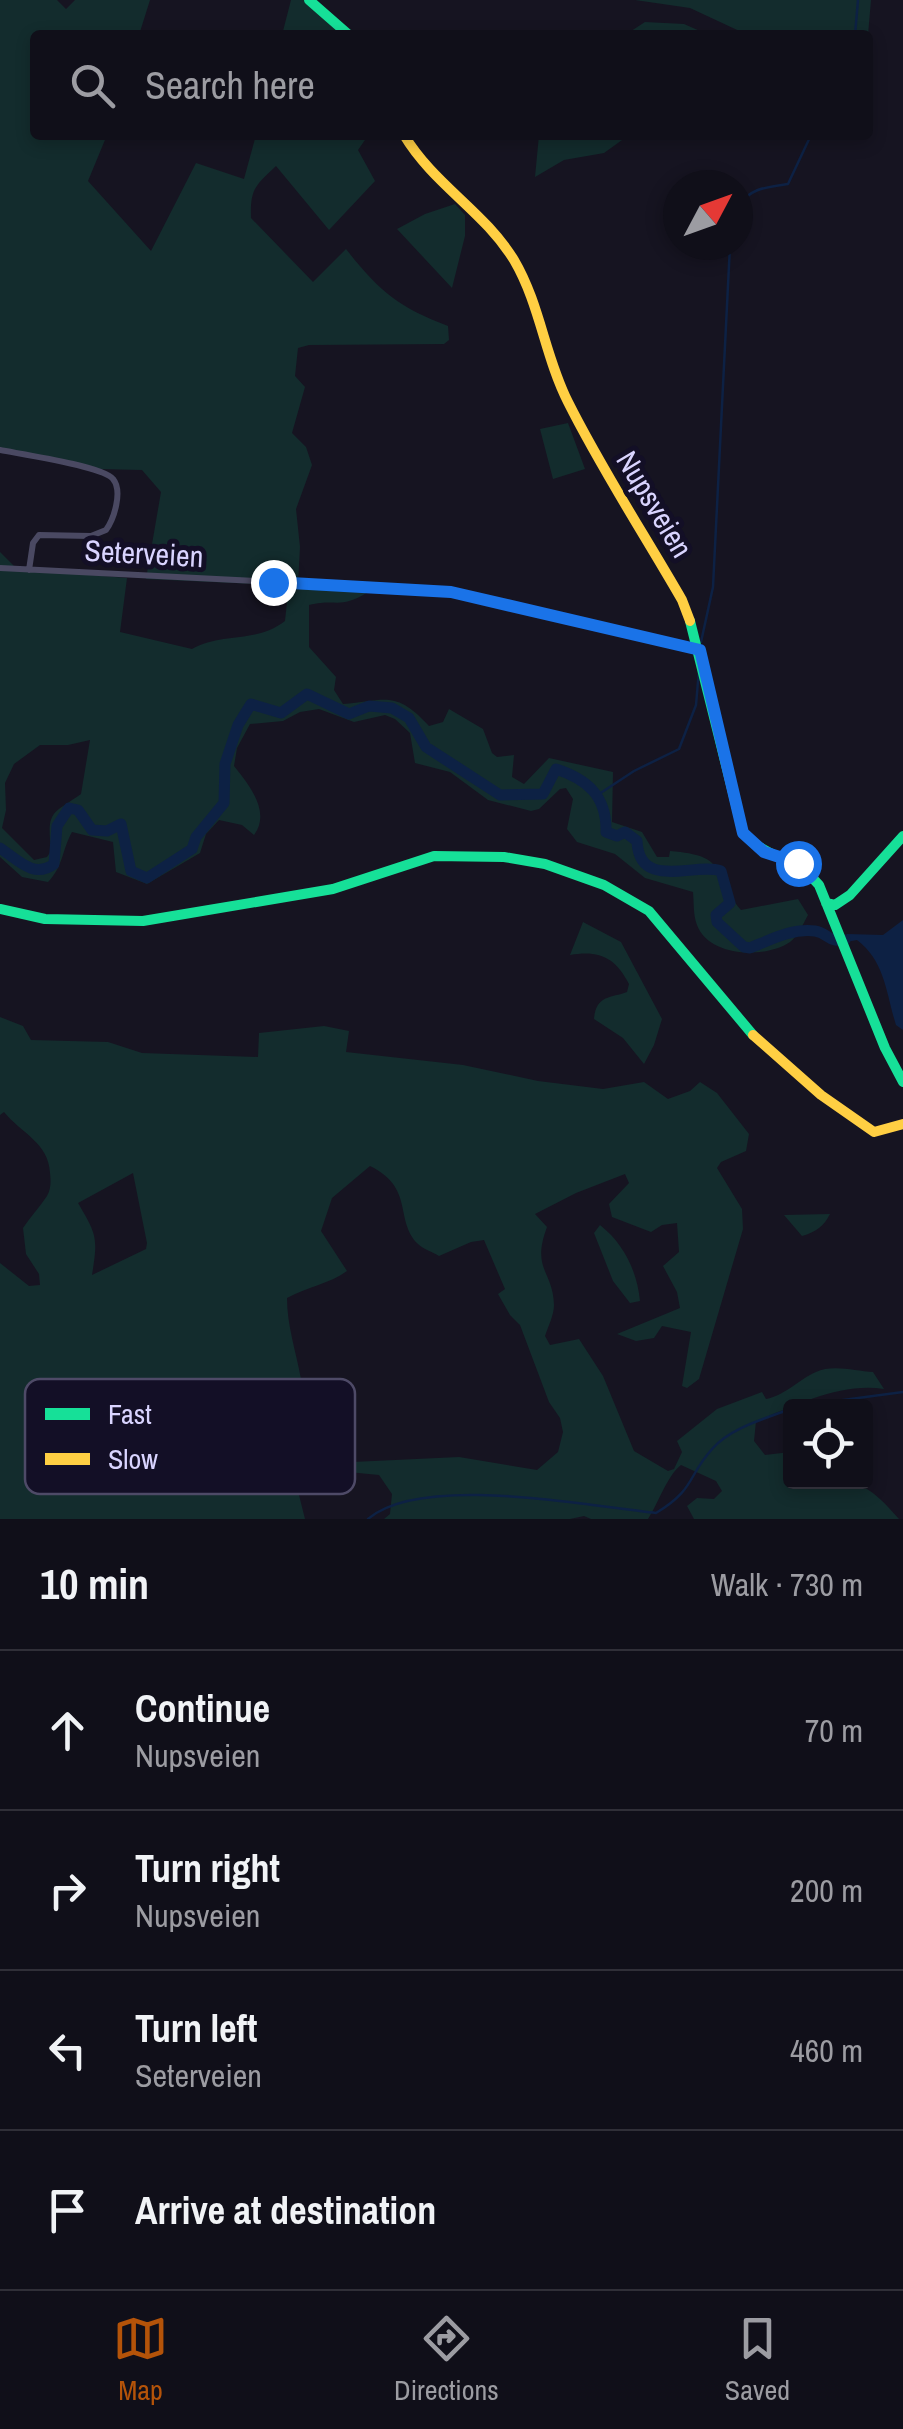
<!DOCTYPE html>
<html lang="en">
<head>
<meta charset="utf-8">
<style>
  :root { --surface:#100f19; --page:#191822; --text:#f1f3f6; --muted:#9c9ca2; --line:#302f38; --accent:#b45309 }
  body { margin:0; font-family:"Archivo Narrow",sans-serif; background:var(--page); color:var(--text) }
  .controls { position:absolute; right:30px; bottom:30px; display:grid; overflow:hidden; border-radius:10px; box-shadow:0 5px 15px #0003 }
  .controls button { width:90px; height:90px; display:grid; place-items:center; padding:0; border:0; border-bottom:2px solid var(--line); background:var(--surface); color:var(--text); font:50px sans-serif }
  .compass { position:absolute; left:663px; top:170px; width:90px; height:90px; border-radius:50%; background:var(--surface); box-shadow:0 5px 15px #0003; rotate:49deg }
  .stop { position:absolute; width:30px; height:30px; margin:-22px; border:8px solid #1a73e8; border-radius:50%; background:#fff }
  .stop.end { background:#1a73e8; border-color:#fff; box-shadow:0 2px 10px #0008 }
  .list { margin:0; padding:0; list-style:none }
  h2 { display:flex; justify-content:space-between; align-items:center; height:130px; margin:0; padding:0 40px; font-size:42px }
  h2 small { font-size:32px; font-weight:400; color:var(--muted) }
  .list li { display:grid; grid-template-columns:65px 1fr auto; gap:30px; align-items:center; box-sizing:border-box; height:160px; padding:0 40px; border-top:2px solid var(--line) }
  .list b { display:block; font-size:38px; white-space:nowrap }
  .list p { margin:0; font-size:32px; white-space:nowrap; color:var(--muted) }
  .list em { font-size:32px; font-style:normal; color:var(--muted) }
  .icon { flex:none; width:55px; height:55px; fill:none; stroke:currentColor; stroke-width:2; stroke-linecap:round; stroke-linejoin:round }
  .map { position:relative; flex:none; width:903px; height:1519px; overflow:hidden }
  .search { position:absolute; background:var(--surface); box-shadow:0 5px 15px #0003; left:30px; right:30px; top:30px; height:110px; display:flex; align-items:center; gap:25px; box-sizing:border-box; padding:0 35px; border-radius:10px; color:var(--muted); font-size:38px }
  .sheet { height:770px; background:var(--surface) }
  nav { display:flex; justify-content:space-around; align-items:center; box-sizing:border-box; height:140px; border-top:2px solid var(--line); background:var(--surface); font-size:28px; color:var(--muted) }
  nav a { display:grid; justify-items:center; gap:5px }
  nav .on { color:var(--accent) }
  .map>svg:first-child { display:block }
</style>
</head>
<body>
<div class="map">
<svg width="903" height="1519" viewBox="0 0 903 1519">
  <rect width="100%" height="100%" fill="#161421"/>
  <path fill="#132c2d" fill-rule="evenodd" d="M0 0H57L66 9 75 0H150L139 35H35V135H107L88 181 151 251 196 163 244 179 256 135 367 137 358 150 375 181 329 230 276 166C255 186 250 189 251 218L313 282 346 249C379 291 398 307 448 326L449 340 444 344 309 345 298 348 295 376 305 387 292 433 306 447 312 465 296 509 300 547 298 584 368 592C339 610 338 598 309 605V647L336 677 334 690 343 704C387 700 396 690 429 726L443 722 449 709 483 729 492 753 497 757 514 755 512 777 524 784 549 758 613 772 612 822 642 832 657 857H669L670 851C730 856 709 871 741 910L798 899 808 915C803 924 798 936 790 942 765 959 709 957 697 925 693 915 694 902 693 892L645 878 615 854 577 842 567 829 573 799 566 788 560 789 539 809 531 811 488 800 450 772 415 763 410 733 395 719 385 715 354 722 319 709 300 712 283 721 250 724 237 748 234 766C250 786 271 812 254 835L242 825 219 820 206 834 200 853 147 884 116 872 113 842 72 832C62 850 63 867 48 882L22 877 0 857V552L17 569 127 578 120 632 192 649C222 632 255 644 285 621L288 592 287 589 256 584 146 579 161 492 142 470 99 469 0 449ZM90 740 81 794C51 815 47 810 51 851L47 857 34 860 2 828 6 810 5 783 14 764 40 745H68Z
    M291 0H317L338 26 331 35H282Z
    M635 0H871L868 35H748L690 8Z
    M645 22 684 24 709 35H625Z
    M539 135H629L604 153 564 160 535 177Z
    M455 204 465 215V236L452 288 397 229 425 214Z
    M568 423 585 469 553 479 540 429Z
    M583 922 621 942 662 1019 654 1045 644 1064 623 1038 594 1019C596 995 611 998 627 992L629 984C615 957 599 950 570 955Z
    M0 1017 23 1026 31 1040 108 1042 142 1053 258 1057 259 1033 324 1026 349 1031 346 1052 463 1065 538 1081 603 1089 644 1082 668 1099 690 1091 700 1082 717 1093 749 1134 746 1151 721 1162 717 1168 742 1209 743 1229 699 1379 687 1388 682 1386 691 1332 662 1326 654 1338 636 1341 617 1334 680 1308 677 1292 663 1266 679 1252 677 1223 662 1225 651 1232 612 1217 609 1204 629 1183 625 1174 576 1193 535 1214 547 1227C531 1270 553 1270 554 1305 554 1315 548 1327 545 1336L550 1345 579 1339 603 1376 634 1451 668 1471 674 1469 682 1452 677 1441 717 1409 762 1392 766 1399C786 1395 798 1380 816 1372 832 1364 856 1371 873 1372L884 1389C840 1382 795 1406 756 1421L754 1441 765 1455 790 1452V1482C849 1482 858 1471 899 1519H694L687 1506 697 1498 714 1499 722 1491 716 1481 681 1465C667 1476 659 1502 648 1519H591L584 1516 570 1519H384L390 1514 392 1494 379 1475 348 1472 306 1477 299 1495 305 1519H0V1263L29 1286 40 1285 39 1274 26 1254 23 1228C30 1217 40 1207 47 1196 51 1189 51 1181 50 1173 49 1143 21 1133 4 1112L0 1115ZM370 1166C415 1188 394 1220 418 1244 423 1249 433 1252 439 1256L471 1242 484 1240 505 1289 498 1294 510 1315 520 1325 549 1402 560 1418 563 1432 558 1452 537 1470 459 1457 331 1463 264 1457 262 1387 295 1384 301 1379C296 1351 287 1326 287 1298 307 1287 329 1284 347 1271L321 1231 332 1198ZM133 1173 147 1243 146 1249 92 1275C98 1238 97 1235 78 1203Z
    M830 1214C824 1226 816 1232 802 1236L784 1215Z
    M600 1225C624 1244 637 1271 640 1301L630 1303 613 1281 594 1233Z"/>
  <path fill="#0d2144" d="M903 920V1030L896 1025C886 993 885 961 857 940L846 942 844 937 847 934 883 935Z"/>
  <g fill="none" stroke-linecap="round" stroke-linejoin="round">
    <path stroke="#0d2144" stroke-width="2.5" d="M855 35 858 0
      M738 207C749 188 767 187 788 184L811 135
      M701 642 713 587 730 245
      M596 796 634 771 679 749 696 705 699 670
      M798 1406 903 1392
      M368 1519C421 1473 588 1506 656 1513 696 1489 687 1476 713 1448 732 1427 765 1419 790 1409"/>
    <path stroke="#0d2144" stroke-width="11" d="M0 848C18 860 34 879 54 864L57 826 69 808 78 810 92 830 107 831 121 824 131 871 147 878 192 849 196 837 224 803 225 764 238 725 251 704 281 713 307 694 349 714 369 706 392 708 409 718 426 747 500 795 543 794 556 769C587 779 607 796 606 832L617 836 625 832 637 841C639 891 695 862 721 871L730 903 716 915 717 922 744 947 750 948C770 940 792 928 815 931 828 933 829 943 845 940"/>
    <path stroke="#4a4962" stroke-width="6" d="M0 450C20 454 103 466 113 479 123 491 114 519 106 530L91 536 39 535 33 543 29 570
      M0 568 437 590 482 598 699 650"/>
    <path stroke="#16e098" stroke-width="10" d="M309 0 349 35
      M690 621 743 833C764 857 798 860 819 885L885 1048 903 1082
      M826 903 835 905 850 895 903 836
      M0 909 45 919 143 921 333 889 434 856 504 857 545 864 604 885 649 911 753 1035"/>
    <path stroke="#ffcf43" stroke-width="10" d="M404 135C434 185 484 211 514 260 540 304 545 357 568 402 602 470 644 534 682 600L690 621
      M753 1035 821 1095 874 1132 903 1124"/>
  </g>
  <g fill="none" stroke-linecap="round" stroke-linejoin="round">
    <path stroke="#1a73e8" stroke-width="12" d="M273 582 451 592 700 650 743 833 764 852 798 863"/>
  </g>
  <g text-anchor="middle" dominant-baseline="central" stroke-width="10" stroke-linejoin="round" paint-order="stroke">
    <g font-size="30" fill="#d9d4ff" stroke="#130f26">
      <text transform="translate(655 504) rotate(59)">Nupsveien</text>
      <text transform="translate(144 553) rotate(3)">Seterveien</text>
    </g>
  </g>
  <rect x="25" y="1379" width="330" height="115" rx="15" fill="#130f26" stroke="#4e4a67" stroke-width="2.5"/>
  <rect x="45" y="1408" width="45" height="12" fill="#16e098"/>
  <rect x="45" y="1453" width="45" height="12" fill="#ffcf43"/>
  <g font-size="28" fill="#d9d4ff">
    <text x="108" y="1424">Fast</text>
    <text x="108" y="1469">Slow</text>
  </g>
</svg>
<div class="controls">
<button><svg class="icon" aria-label="locate" viewBox="0 0 24 24"><circle cx="12" cy="12" r="6"/><path d="M12 2v4M12 18v4M2 12h4M18 12h4"/></svg></button>
</div>
<svg class="compass" viewBox="-18 -18 36 36"><path d="M0-13l5 13h-10z" fill="#e53935"/><path d="M0 13l5-13h-10z" fill="#9c9ca2"/></svg>
<div class="stop" style="left:798px;top:863px"></div>
<div class="stop end" style="left:273px;top:582px"></div>
<div class="search"><svg class="icon" aria-label="search" viewBox="0 0 24 24"><circle cx="10" cy="10" r="6"/><path d="M15 15l6 6"/></svg>Search here</div>
</div>
<section class="sheet">
<h2>10 min<small>Walk · 730 m</small></h2>
<ul class="list">
<li><svg class="icon" aria-label="ahead" viewBox="0 0 24 24"><path d="M12 20V5M6 11l6-6 6 6"/></svg><div><b>Continue</b><p>Nupsveien</p></div><em>70 m</em></li>
<li><svg class="icon" aria-label="right" viewBox="0 0 24 24"><path d="M7 20v-9h11M14 6l5 5-5 5"/></svg><div><b>Turn right</b><p>Nupsveien</p></div><em>200 m</em></li>
<li><svg class="icon" aria-label="left" viewBox="0 0 24 24"><path d="M17 20v-9H6M10 6l-5 5 5 5"/></svg><div><b>Turn left</b><p>Seterveien</p></div><em>460 m</em></li>
<li><svg class="icon" aria-label="arrive" viewBox="0 0 24 24"><path d="M6 21V4h12l-3 4 3 4H6"/></svg><div><b>Arrive at destination</b></div></li>
</ul>
</section>
<nav>
<a class="on"><svg class="icon" aria-label="map" viewBox="0 0 24 24"><path d="M3 6l6-2 6 2 6-2v14l-6 2-6-2-6 2zM9 4v14M15 6v14"/></svg>Map</a>
<a><svg class="icon" aria-label="directions" viewBox="0 0 24 24"><path d="M12 3l9 9-9 9-9-9zM9 14v-3h6M13 9l2 2-2 2"/></svg>Directions</a>
<a><svg class="icon" aria-label="saved" viewBox="0 0 24 24"><path d="M7 4h10v16l-5-4-5 4z"/></svg>Saved</a>
</nav>
</body>
</html>
